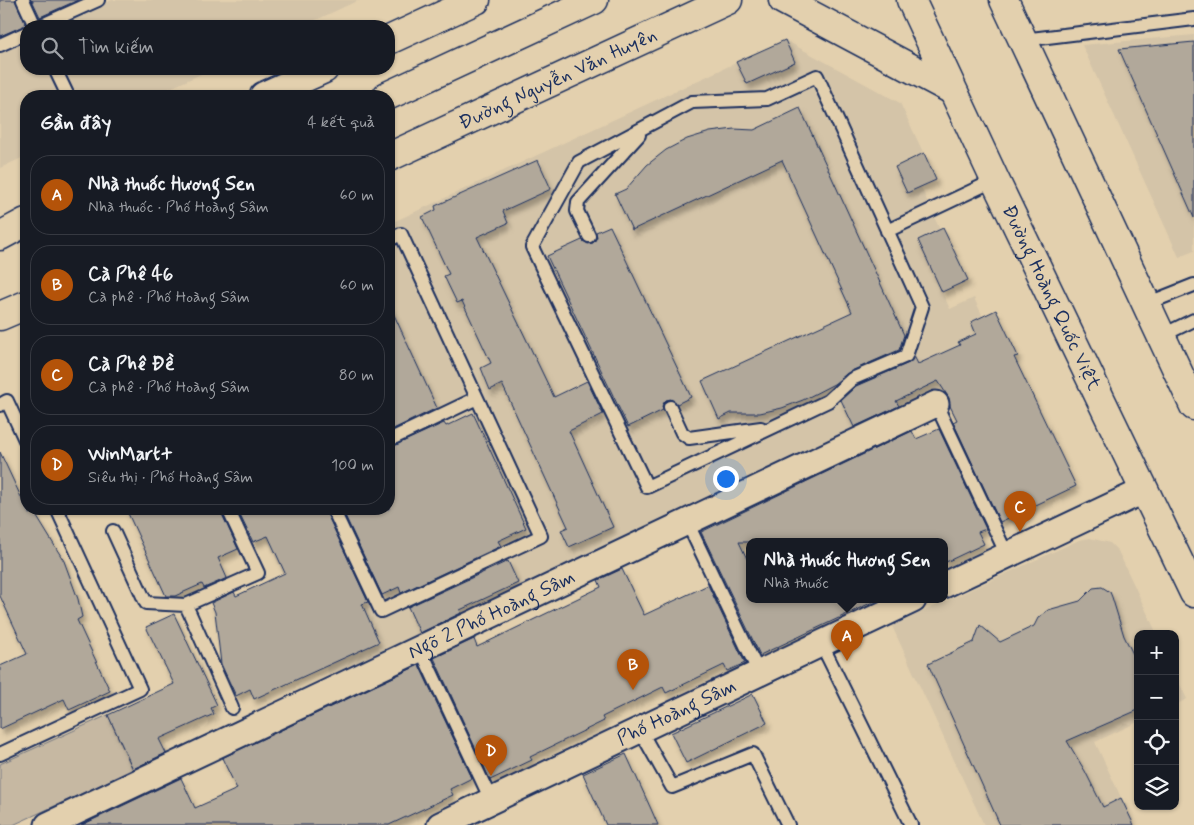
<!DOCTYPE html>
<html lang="vi">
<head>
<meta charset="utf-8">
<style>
  :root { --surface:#171b24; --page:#20242c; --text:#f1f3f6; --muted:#9ea1a6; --line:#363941; --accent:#b45309 }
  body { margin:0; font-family:Mynerve,sans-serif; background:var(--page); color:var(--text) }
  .controls { position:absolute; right:15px; bottom:15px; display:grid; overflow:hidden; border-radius:10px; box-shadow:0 1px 4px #0004 }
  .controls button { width:45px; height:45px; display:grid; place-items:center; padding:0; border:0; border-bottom:1px solid var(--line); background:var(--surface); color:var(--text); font:25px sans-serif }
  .you { position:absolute; left:725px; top:478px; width:18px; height:18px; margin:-12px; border:4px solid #fff; border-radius:50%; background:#1a73e8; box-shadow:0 0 0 8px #1a73e833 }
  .badge { display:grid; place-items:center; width:32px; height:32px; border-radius:50%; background:var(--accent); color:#fff; font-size:16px; font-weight:700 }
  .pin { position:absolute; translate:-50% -41px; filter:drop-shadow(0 1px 2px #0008) }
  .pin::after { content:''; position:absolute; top:26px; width:18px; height:15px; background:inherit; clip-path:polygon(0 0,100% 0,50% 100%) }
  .popup { position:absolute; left:746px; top:538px; width:202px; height:65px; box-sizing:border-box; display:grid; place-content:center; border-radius:10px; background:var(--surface); filter:drop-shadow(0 1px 4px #0005); font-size:16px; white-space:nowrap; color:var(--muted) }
  .popup b { font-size:19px; color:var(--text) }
  .popup::after { content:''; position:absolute; left:50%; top:100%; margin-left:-10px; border:10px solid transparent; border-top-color:var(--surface) }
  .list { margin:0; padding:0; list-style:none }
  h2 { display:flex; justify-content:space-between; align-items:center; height:65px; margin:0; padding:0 20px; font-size:21px }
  h2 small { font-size:16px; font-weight:400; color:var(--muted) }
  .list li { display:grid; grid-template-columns:32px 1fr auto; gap:15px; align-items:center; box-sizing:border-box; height:80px; margin:0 10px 10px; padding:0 10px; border:1px solid var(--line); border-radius:20px }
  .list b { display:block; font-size:19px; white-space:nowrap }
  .list p { margin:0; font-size:16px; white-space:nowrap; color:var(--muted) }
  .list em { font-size:16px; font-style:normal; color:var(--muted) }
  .icon { flex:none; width:28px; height:28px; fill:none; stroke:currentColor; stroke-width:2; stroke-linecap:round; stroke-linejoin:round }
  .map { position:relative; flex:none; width:1194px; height:825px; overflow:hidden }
  .search { position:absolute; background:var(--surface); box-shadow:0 1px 4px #0004; left:20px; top:20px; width:375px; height:55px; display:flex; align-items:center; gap:12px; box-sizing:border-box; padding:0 18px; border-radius:20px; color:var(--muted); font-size:19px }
  .panel { position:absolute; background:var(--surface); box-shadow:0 1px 4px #0004; left:20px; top:90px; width:375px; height:425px; border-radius:20px }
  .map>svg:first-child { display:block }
</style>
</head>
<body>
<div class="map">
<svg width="1194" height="825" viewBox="0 0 1194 825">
  <defs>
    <filter id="shadow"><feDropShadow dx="3" dy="5.5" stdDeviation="2.5" flood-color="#0004"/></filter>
  </defs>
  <rect width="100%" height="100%" fill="#e3d0ae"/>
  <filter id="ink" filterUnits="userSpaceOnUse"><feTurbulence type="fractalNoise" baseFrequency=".02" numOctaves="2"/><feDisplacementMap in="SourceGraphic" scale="10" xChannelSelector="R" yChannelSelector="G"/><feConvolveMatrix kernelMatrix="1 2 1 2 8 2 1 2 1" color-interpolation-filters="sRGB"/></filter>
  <g filter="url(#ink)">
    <path fill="#d4c4a8" d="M112 0H359L303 26H55Z
      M1194 35V251L1179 257 1082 45Z
      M26 40V69H212L153 96H26V156L0 168V52Z
      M785 40 900 103 936 180 921 187 940 230 918 240 950 309 974 298 983 317 996 310 1018 356 332 680 253 509H389V224Z
      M1090 538 1110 543 1118 551 1157 634H1138V722L1095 742 1134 825H984L892 626 1079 540Z
      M1175 674 1187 699 1175 705Z"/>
    <path fill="#c6b8a2" stroke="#707480" d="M108 715 133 770 13 825H0V764Z"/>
    <path fill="#b1a89a" stroke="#1b2f5e" filter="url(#shadow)" d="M0 0H15L26 25 0 36Z
      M32 0H78L40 17Z
      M785 40 795 62 747 84 736 62Z
      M1194 42V218L1119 49Z
      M800 108 904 335 899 350 849 372 834 384 803 400 782 408 760 413H731L719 419 702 381 852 312 782 160 632 230 615 194 626 189 647 165 666 150 687 139 710 132 734 129 754 130Z
      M924 153 936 180 907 193 895 167Z
      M538 160 551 189 503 211 508 223 477 237 554 397 587 381 603 414 569 431 613 527 569 547 561 530 568 527 502 384 490 390 481 368 491 363 462 301 457 303 444 276 449 274 422 217 436 210 435 206Z
      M610 226 691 397 677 404 671 399 666 400 662 406 663 410 628 427 547 256 582 240 588 244 593 243 597 237 596 232Z
      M943 228 968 280 942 292 918 240Z
      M389 304 437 408 389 431Z
      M996 310 1018 356 1014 357 1076 486 1000 522 953 422 957 420 950 406 949 398 938 381 896 401 899 406 854 427 841 400 856 386 909 363 914 356 918 364 960 345 958 342 976 334 971 322Z
      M473 413 526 528 498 541 501 546 401 593 399 587 382 595 342 509H389V448L444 423 446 426Z
      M939 429 986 529 978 532 984 544 944 563V542H739L750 565V600H877L760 655 701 532 912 431 916 439Z
      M0 452 29 514 34 512 64 561 78 599 82 617 77 620 110 691 69 710 64 699 0 729V666L27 654 0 596Z
      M126 509H220L238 549 218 558 227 578 204 588 202 584 175 596H166Z
      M237 509H325L368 602 362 604 379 642 254 699 250 689 236 696 221 664 215 612 211 603 234 592 236 596 285 573 268 536 253 542Z
      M508 561 518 583 460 610 461 613 420 633 408 607Z
      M622 569 644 615 708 585 745 663 727 671 724 665 666 693 663 687 602 717 604 721 530 757 532 760 490 780 434 658 474 639 477 647 601 587 598 580Z
      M1102 587 1110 592 1112 597 1124 636 1138 664V710L1067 741 1085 771 1103 807 1121 798 1134 825H1000L928 664 974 642 980 625 1000 642 1034 626 1038 618 1048 610 1080 601 1093 588Z
      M174 614 217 705 211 708 214 714 159 739 166 753 133 769 108 715 174 684 146 627Z
      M419 665 472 778 450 789 453 795 389 825H82L181 778 195 808 237 789 222 758Z
      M753 694 767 723 686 763 671 733Z
      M626 754 651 809 658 825H606L583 774Z"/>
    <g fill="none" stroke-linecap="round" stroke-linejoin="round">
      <defs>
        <path id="service" d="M23 0 35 26
          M40 26 98 0
          M1023 40 1194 19
          M0 45 26 33
          M55 69 68 96
          M817 76 922 307 906 356 852 379 828 401 647 487 532 247 579 162 692 102 767 99Z
          M887 231 995 180
          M589 236 577 211 578 202 639 135
          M1146 304 1194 285
          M1161 336 1194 320
          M936 404 1007 555
          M0 405 7 401 26 442
          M670 407 682 433 689 438 761 428
          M389 440 477 398
          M333 509 381 611 541 536 401 234 389 240
          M687 522 759 673
          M113 531 146 603 186 605 232 708
          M186 605 258 573 228 509
          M821 643 911 825
          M420 648 491 800
          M640 730 672 787 753 754 788 825
          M0 754 140 689 57 509"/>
        <g id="minor">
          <path d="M944 585 1145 490"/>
          <path id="s1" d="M48 825 936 404"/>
          <path id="s2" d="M440 825 913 600"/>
        </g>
        <g id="secondary">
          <path d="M783 0 952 90"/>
          <path id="s3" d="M911 0 995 180 1194 593"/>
          <path d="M1004 0 1194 406"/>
        </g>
        <g id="primary">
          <path d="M389 40 476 0"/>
          <path d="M264 96 324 69"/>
          <path d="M387 96 594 0"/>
          <path id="s4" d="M389 157 728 0"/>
          <path d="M0 236 26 222"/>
          <path d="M0 316 26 305"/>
        </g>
      </defs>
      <use href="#service" stroke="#1b2f5e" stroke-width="16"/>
      <use href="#minor" stroke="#1b2f5e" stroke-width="29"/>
      <use href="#secondary" stroke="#1b2f5e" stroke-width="31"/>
      <use href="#primary" stroke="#1b2f5e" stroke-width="31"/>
      <use href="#service" stroke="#e3d0ae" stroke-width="12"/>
      <use href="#minor" stroke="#e3d0ae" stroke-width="25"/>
      <use href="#secondary" stroke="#e3d0ae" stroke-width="28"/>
      <use href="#primary" stroke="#e3d0ae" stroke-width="28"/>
    </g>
  </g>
  <g text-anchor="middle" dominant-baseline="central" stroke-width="4" stroke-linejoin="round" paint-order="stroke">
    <g font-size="20" fill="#1b2f5e" stroke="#e3d0ae">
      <text stroke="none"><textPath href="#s4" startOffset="186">Đường Nguyễn Văn Huyên</textPath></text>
      <text stroke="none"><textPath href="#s3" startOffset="329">Đường Hoàng Quốc Việt</textPath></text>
      <text stroke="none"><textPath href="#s1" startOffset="491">Ngõ 2 Phố Hoàng Sâm</textPath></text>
      <text stroke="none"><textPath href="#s2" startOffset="262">Phố Hoàng Sâm</textPath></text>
    </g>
  </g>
</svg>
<div class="controls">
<button>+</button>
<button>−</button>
<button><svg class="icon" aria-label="locate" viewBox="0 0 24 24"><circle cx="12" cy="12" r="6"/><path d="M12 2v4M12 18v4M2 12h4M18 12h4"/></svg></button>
<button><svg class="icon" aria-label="layers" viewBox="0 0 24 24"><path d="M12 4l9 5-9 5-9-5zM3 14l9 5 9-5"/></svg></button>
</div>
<div class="you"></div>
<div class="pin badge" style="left:847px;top:661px">A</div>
<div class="popup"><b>Nhà thuốc Hương Sen</b>Nhà thuốc</div>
<div class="pin badge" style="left:633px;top:690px">B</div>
<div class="pin badge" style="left:1020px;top:532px">C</div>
<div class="pin badge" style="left:491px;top:776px">D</div>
<div class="search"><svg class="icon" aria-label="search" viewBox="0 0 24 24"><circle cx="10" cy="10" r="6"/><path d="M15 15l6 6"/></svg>Tìm kiếm</div>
<section class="panel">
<h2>Gần đây<small>4 kết quả</small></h2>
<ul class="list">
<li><span class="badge">A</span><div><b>Nhà thuốc Hương Sen</b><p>Nhà thuốc · Phố Hoàng Sâm</p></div><em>60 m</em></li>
<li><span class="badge">B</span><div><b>Cà Phê 46</b><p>Cà phê · Phố Hoàng Sâm</p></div><em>60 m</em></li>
<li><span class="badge">C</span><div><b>Cà Phê Đề</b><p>Cà phê · Phố Hoàng Sâm</p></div><em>80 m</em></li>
<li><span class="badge">D</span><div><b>WinMart+</b><p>Siêu thị · Phố Hoàng Sâm</p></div><em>100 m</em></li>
</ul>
</section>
</div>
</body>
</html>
